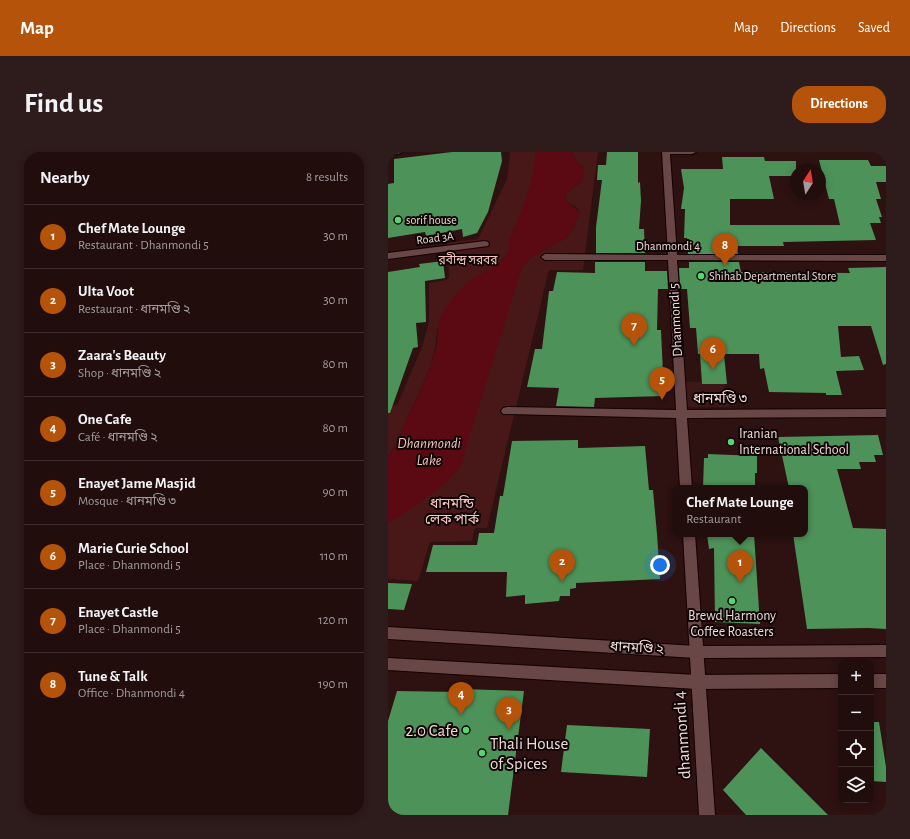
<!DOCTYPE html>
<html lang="en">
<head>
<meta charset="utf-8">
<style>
  :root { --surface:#220d0d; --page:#2e1b1b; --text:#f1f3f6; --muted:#a29c9d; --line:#3f2d2e; --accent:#b45309 }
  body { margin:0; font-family:"Alegreya Sans","Noto Sans Bengali",sans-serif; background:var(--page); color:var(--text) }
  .controls { position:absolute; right:12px; bottom:12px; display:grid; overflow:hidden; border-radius:8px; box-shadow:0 2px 10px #0003 }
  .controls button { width:36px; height:36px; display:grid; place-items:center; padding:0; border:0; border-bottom:1px solid var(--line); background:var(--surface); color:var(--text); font:20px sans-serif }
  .compass { position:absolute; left:402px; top:12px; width:36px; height:36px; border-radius:50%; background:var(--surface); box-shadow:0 2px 10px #0003; rotate:12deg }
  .you { position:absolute; left:272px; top:413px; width:14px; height:14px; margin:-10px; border:3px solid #fff; border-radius:50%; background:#1a73e8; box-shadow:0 0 0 6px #1a73e833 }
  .badge { display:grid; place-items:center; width:26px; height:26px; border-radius:50%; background:var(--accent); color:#fff; font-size:13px; font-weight:700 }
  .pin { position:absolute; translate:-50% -33px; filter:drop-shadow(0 1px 2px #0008) }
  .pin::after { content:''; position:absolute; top:21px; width:14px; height:12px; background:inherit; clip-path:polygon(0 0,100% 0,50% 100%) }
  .popup { position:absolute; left:284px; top:333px; width:136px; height:52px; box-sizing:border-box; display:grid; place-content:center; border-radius:8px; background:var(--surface); filter:drop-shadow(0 1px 3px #0005); font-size:13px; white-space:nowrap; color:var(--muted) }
  .popup b { font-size:15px; color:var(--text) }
  .popup::after { content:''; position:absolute; left:50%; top:100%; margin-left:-8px; border:8px solid transparent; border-top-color:var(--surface) }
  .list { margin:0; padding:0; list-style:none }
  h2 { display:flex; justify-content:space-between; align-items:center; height:52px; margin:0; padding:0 16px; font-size:17px }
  h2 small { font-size:13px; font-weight:400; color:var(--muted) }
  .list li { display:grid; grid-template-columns:26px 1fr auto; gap:12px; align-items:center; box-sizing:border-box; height:64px; padding:0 16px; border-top:1px solid var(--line) }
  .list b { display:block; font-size:15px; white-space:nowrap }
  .list p { margin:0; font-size:13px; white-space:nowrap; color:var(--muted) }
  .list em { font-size:13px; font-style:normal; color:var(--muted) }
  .icon { flex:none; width:22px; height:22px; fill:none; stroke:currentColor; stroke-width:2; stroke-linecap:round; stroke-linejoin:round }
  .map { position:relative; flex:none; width:498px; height:663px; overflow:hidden; border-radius:16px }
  header { display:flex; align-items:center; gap:24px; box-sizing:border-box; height:56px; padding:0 20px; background:var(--accent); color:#fff }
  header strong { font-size:19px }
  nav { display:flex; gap:22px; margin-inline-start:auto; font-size:14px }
  .intro { display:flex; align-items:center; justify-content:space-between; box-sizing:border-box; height:96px; padding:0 24px }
  h1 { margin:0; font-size:28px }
  .button { padding:10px 18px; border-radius:16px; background:var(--accent); color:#fff; font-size:14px; font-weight:700 }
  main { display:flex; gap:24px; padding:0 24px }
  aside { flex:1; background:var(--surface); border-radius:16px; box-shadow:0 2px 10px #0003 }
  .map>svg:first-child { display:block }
</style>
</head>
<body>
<header>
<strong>Map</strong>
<nav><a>Map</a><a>Directions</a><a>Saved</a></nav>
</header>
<div class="intro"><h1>Find us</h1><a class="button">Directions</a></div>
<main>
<aside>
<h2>Nearby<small>8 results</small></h2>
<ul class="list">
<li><span class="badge">1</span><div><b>Chef Mate Lounge</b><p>Restaurant · Dhanmondi 5</p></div><em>30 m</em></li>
<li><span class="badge">2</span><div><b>Ulta Voot</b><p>Restaurant · ধানমণ্ডি ২</p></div><em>30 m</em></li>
<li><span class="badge">3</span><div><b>Zaara's Beauty</b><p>Shop · ধানমণ্ডি ২</p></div><em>80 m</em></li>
<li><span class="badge">4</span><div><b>One Cafe</b><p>Café · ধানমণ্ডি ২</p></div><em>80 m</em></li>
<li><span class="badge">5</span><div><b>Enayet Jame Masjid</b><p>Mosque · ধানমণ্ডি ৩</p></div><em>90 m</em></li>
<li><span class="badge">6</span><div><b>Marie Curie School</b><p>Place · Dhanmondi 5</p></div><em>110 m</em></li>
<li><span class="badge">7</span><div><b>Enayet Castle</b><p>Place · Dhanmondi 5</p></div><em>120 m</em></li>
<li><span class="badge">8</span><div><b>Tune &amp; Talk</b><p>Office · Dhanmondi 4</p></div><em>190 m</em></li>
</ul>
</aside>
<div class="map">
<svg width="498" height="663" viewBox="0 0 498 663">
  <rect width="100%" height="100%" fill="#2e1111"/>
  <path fill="#3c1818" d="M297 230H336L343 255H299Z"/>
  <path fill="#481718" d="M122 0H148L147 18 141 40 120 102 49 177C48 213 31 239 17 271 12 282 9 294 0 304V255L9 253 34 195 41 170V131L58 128 61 126 60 91 90 87 119 27Z
    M184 0H210L195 118H161L99 376H87L84 389 42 390 30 429 0 427V371L44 340 134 115 145 104 178 86 184 79 192 60 189 56 178 49 177 43 183 37 194 30 196 16 189 10Z"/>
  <path fill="#5b0a14" d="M148 0H184L189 10 196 16 194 30 183 37 177 44 178 49 192 60 184 79 178 86 145 104 134 115 72 315C56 336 23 358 0 371V304C10 294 12 281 18 268 30 244 42 221 48 195 51 182 48 169 57 157 63 148 71 138 79 131 92 120 128 109 120 89 134 60 145 32 148 0Z"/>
  <path fill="#4d9259" d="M64 0H113L114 9 100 60 89 81 75 85 74 77 38 84 37 80 0 86V32L6 31V7Z
    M219 0H250V31L252 30 253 49 251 77H256L257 101H208V75L214 28H209L210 13H218Z
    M334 5H376L377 9H408V24H381L386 47H342V73H452L446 47H441L431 8H480L483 14H498V30H488L493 47H488L494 65H491L493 71H482L488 88 395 90 396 94H349L350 102H300L299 86H296L297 57H293L296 36 293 17H335Z
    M55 109 57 126 37 129 38 170 28 171 30 195 25 196 2 261H0V120L32 115 31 112Z
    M207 110H257V119H279L280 137H270L269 178H273L276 244 207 246 206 255 168 254 171 236 139 235 147 197H154L161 139H165L169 120 207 121Z
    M301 110H351L353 120 462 121 460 116 498 115V212L495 213 483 174H450L453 205 471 204 476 218 448 219 454 243H438V241L381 240 376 216 372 217 371 202H336L339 232H314L312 202H310L308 176H302L299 137H292L291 116H301Z
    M490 283 495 303H486L488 310H471L473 317H449L465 376 498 377V477L480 476 419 477 405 382H417V336H401L390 285Z
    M190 288V296L257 294 261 338H265L269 382 272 427 188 431V436L182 437V444H172L171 449 137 452V443L118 445 119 420H38L45 393H89L91 381H106L112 344H115L124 289Z
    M320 302 369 304V321H367V336H315L316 306H320Z
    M319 382H366L372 472 327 470 326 396 321 397Z
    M0 431 24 432 16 458 0 457Z
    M72 537 136 539 120 663H0V569L9 539 71 540Z
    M483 570H491L498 615V630L483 629Z
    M179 573 262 577 259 625 173 620Z
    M373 596 440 663H358L335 638Z"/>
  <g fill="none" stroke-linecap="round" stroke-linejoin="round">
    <defs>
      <path id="street" d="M0 0H14L10 2 0 3Z
        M274 0H308L304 2H282L289 103H498V109L289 108 299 258 498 257V265L299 266 304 336H292L288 266 115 262 113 259 115 256 119 255 288 258 280 108H157L153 105 157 102 280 103Z
        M97 89 100 90 101 92 100 94 0 107V101Z
        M295 382H307L327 663H311Z"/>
      <path id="secondary" d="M0 475 308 494 498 493V505L308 506 0 487Z
        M0 506 309 523 453 522V536L309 537 0 518Z
        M483 522H498V536H483Z"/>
    </defs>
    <use href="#street" stroke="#140001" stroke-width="2"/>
    <use href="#secondary" stroke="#140001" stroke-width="2"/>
    <use href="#street" fill="#694746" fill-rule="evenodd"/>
    <use href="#secondary" fill="#694746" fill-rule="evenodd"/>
  </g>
  <g fill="#56d671" stroke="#0e0403" stroke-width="1.5">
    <circle cx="10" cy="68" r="4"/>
    <circle cx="313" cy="124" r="4"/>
    <circle cx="343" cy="290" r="4"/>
    <circle cx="344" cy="449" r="4"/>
    <circle cx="78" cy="578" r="4"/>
    <circle cx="94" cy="601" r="4"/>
  </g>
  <g text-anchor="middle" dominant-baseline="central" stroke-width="4" stroke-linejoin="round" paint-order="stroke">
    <g font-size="12" fill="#efdad9" stroke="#0e0403" text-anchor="start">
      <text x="18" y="68">sorif house</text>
      <text x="321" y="124">Shihab Departmental Store</text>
    </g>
    <g font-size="12" fill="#efdad9" stroke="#0e0403">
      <text transform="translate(47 86) rotate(-7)">Road 3A</text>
      <text x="280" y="94">Dhanmondi 4</text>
    </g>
    <g font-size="12" fill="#f6c5c2" stroke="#0e0403">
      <text x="80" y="108">রবীন্দ্র সরবর</text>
    </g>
    <g font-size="14" fill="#efdad9" stroke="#0e0403">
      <text transform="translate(288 168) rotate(-93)">Dhanmondi 5</text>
      <text x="332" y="247">ধানমণ্ডি ৩</text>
      <text transform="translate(249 496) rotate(3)">ধানমণ্ডি ২</text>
    </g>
    <g font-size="14" fill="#efdad9" stroke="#0e0403" text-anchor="start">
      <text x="351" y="282">Iranian<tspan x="351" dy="16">International School</tspan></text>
      <text x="344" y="464" text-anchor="middle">Brewd Harmony<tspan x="344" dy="16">Coffee Roasters</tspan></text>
    </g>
    <g font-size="14" fill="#f6c5c2" stroke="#0e0403">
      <text x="64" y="352">ধানমন্ডি<tspan x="64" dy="16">লেক পার্ক</tspan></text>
    </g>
    <g font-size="15" font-style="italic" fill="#f2c1be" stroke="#0e0403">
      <text x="41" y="291">Dhanmondi<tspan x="41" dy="17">Lake</tspan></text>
    </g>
    <g font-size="17" fill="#efdad9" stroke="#0e0403" text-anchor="end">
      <text x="70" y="578">2.0 Cafe</text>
      <text x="102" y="591" text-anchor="start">Thali House<tspan x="102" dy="20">of Spices</tspan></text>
    </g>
    <g font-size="17" fill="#efdad9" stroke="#0e0403">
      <text transform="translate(294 583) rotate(-94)">dhanmondi 4</text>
    </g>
  </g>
</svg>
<div class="controls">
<button>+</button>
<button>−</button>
<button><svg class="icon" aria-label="locate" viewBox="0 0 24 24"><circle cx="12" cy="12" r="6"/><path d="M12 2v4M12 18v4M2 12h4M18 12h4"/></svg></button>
<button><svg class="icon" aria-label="layers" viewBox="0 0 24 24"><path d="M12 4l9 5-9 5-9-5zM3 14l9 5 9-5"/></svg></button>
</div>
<svg class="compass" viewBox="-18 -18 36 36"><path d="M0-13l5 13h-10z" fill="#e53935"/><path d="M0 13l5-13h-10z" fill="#a29c9d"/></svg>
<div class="you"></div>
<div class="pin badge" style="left:352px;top:431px">1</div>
<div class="popup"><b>Chef Mate Lounge</b>Restaurant</div>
<div class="pin badge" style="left:174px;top:430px">2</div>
<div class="pin badge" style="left:121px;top:578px">3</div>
<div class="pin badge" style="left:73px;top:563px">4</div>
<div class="pin badge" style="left:274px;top:248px">5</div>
<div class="pin badge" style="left:325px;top:218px">6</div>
<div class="pin badge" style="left:246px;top:194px">7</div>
<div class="pin badge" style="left:337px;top:114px">8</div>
</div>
</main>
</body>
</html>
